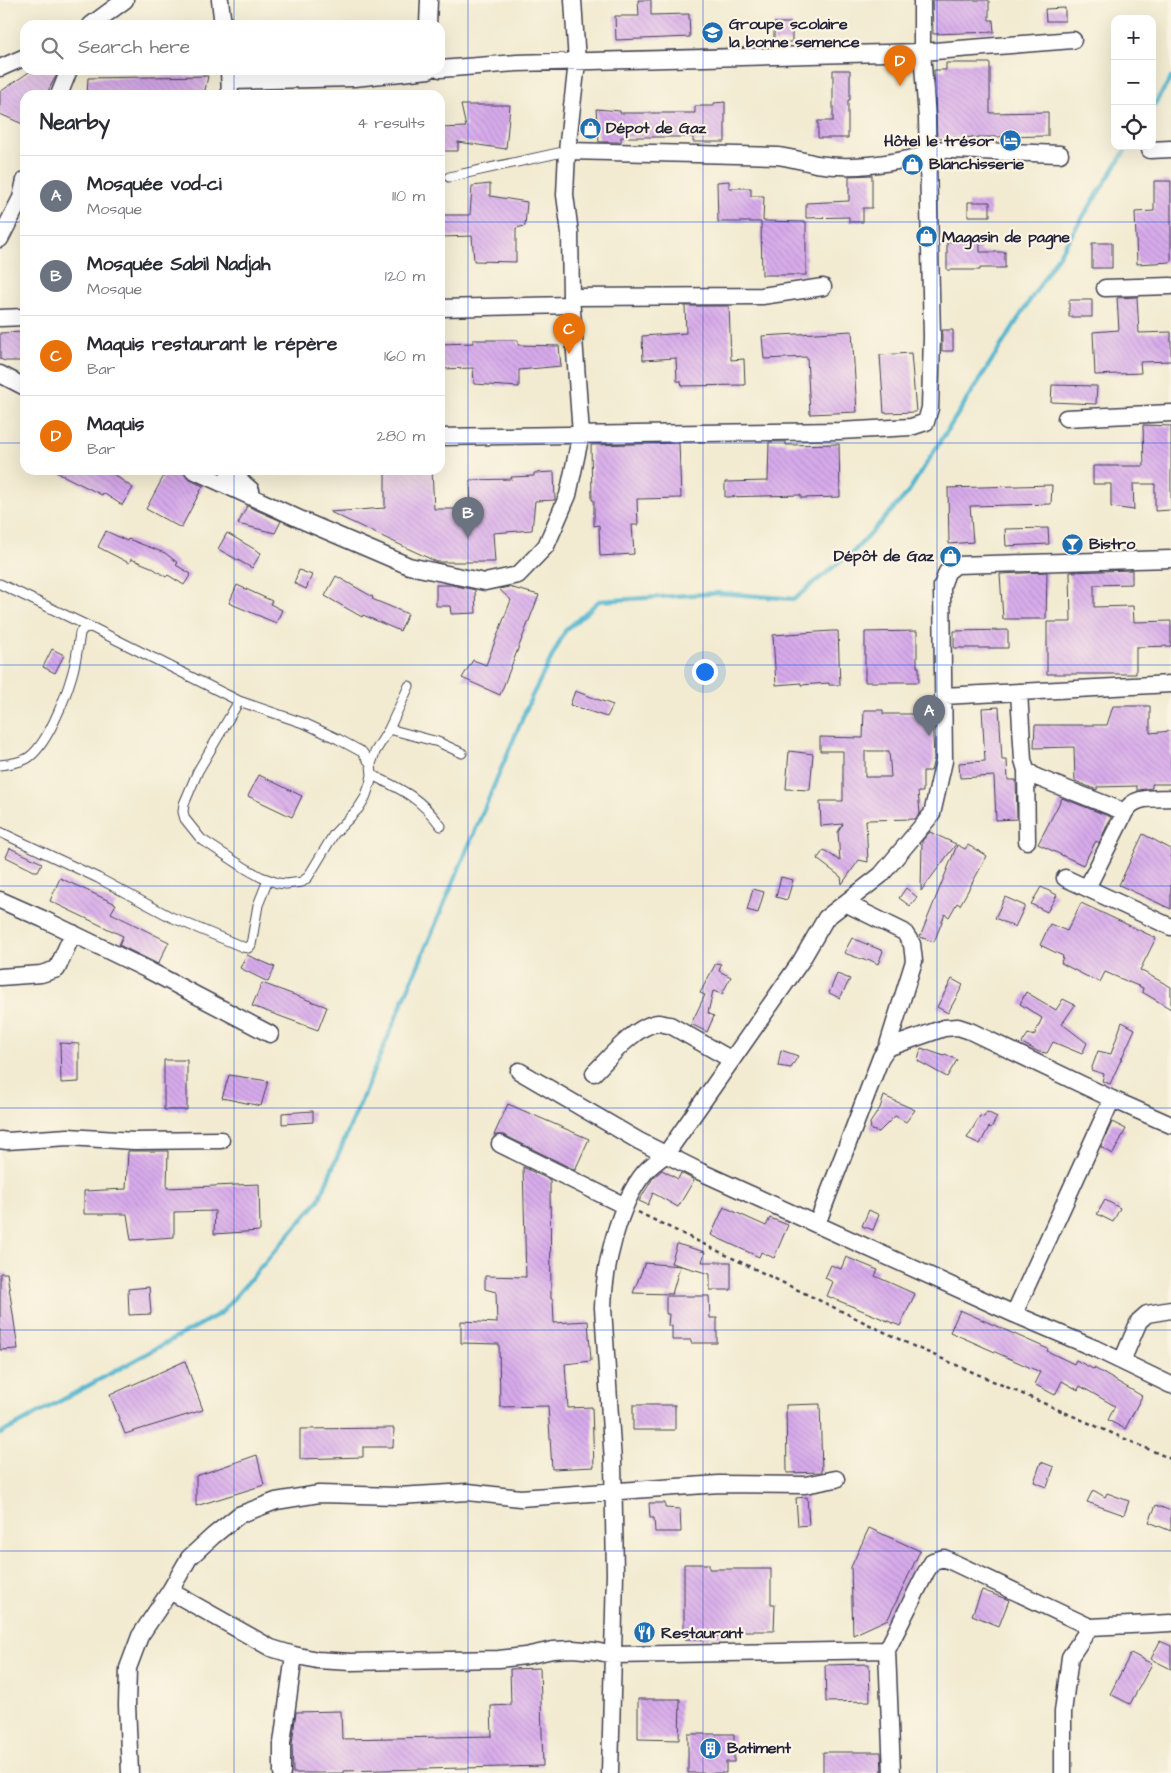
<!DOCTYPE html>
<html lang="en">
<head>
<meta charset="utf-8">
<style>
  :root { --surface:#fff; --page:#f7f7f7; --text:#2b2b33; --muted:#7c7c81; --line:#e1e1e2; --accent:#111827 }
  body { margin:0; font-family:"Architects Daughter",sans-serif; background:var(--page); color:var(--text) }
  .controls { position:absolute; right:15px; top:15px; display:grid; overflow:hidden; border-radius:10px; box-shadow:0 5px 20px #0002 }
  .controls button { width:45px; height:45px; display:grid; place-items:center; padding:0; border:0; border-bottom:1px solid var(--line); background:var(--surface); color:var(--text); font:25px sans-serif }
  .you { position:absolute; left:704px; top:671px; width:18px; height:18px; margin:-12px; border:4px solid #fff; border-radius:50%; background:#1a73e8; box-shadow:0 0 0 8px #1a73e833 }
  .badge { display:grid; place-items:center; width:32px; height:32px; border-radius:50%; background:var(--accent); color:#fff; font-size:16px; font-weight:700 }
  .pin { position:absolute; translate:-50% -41px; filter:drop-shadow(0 1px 2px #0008) }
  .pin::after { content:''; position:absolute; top:26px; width:18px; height:15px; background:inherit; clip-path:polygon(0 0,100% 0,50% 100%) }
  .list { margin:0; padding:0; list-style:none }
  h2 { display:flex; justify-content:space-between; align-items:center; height:65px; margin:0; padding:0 20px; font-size:21px }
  h2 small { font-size:16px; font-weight:400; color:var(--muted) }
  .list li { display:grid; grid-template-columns:32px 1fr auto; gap:15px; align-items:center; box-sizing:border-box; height:80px; padding:0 20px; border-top:1px solid var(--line) }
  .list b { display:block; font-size:19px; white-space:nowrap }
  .list p { margin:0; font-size:16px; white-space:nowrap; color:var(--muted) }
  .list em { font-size:16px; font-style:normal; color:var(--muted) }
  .icon { flex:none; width:28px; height:28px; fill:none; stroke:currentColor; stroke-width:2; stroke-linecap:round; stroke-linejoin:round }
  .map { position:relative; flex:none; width:1171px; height:1773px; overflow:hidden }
  .search { position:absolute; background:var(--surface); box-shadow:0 5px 20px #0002; left:20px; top:20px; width:425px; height:55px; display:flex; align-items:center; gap:12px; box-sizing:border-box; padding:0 18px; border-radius:15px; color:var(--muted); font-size:19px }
  .panel { position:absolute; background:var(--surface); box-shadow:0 5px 20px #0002; left:20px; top:90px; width:425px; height:385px; border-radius:15px }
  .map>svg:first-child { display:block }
</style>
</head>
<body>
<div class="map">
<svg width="1171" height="1773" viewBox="0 0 1171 1773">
  <defs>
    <pattern id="building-back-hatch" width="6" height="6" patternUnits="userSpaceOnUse" patternTransform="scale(1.25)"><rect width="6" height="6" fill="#d7aaeb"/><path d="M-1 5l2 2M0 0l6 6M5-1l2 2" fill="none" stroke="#b892ca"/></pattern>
  </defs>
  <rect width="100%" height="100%" fill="#fcf5e5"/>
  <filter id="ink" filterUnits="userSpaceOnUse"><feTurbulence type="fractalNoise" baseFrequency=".02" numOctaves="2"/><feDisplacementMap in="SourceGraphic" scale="10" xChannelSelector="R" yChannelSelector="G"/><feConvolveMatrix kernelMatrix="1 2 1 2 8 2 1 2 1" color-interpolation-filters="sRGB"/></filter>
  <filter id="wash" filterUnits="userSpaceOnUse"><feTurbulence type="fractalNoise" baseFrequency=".0096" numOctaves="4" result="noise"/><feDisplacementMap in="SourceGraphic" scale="20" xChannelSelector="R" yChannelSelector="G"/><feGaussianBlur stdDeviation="1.12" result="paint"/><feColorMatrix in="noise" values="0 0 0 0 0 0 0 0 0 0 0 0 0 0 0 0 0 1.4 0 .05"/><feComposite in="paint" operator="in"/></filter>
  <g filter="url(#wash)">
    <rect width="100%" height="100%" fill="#f2ebd1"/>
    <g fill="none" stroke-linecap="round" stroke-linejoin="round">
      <path stroke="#51b5cf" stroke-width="4.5" d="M1152 108 1171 78
        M0 1434 221 1313 319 1200 531 698 565 631 599 601 720 593 794 599 856 549 907 494 1128 146"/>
    </g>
    <g id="blocks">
      <path fill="url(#building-back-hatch)" fill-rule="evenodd" d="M638 0H651V15L689 14 690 37 616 40 615 16H639Z
        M932 0H989V20H993L994 32 933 34Z
        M1065 8V21H1046L1045 9Z
        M774 23H792V42H774Z
        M946 63H990V113L1048 112V136L937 138 934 70H946Z
        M32 70H48L57 74 46 95H25V125L0 114V92Z
        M833 70H850V100H848V138H818V121H833Z
        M208 76 204 95H87L88 78Z
        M725 102V142H693V137H621V142H599L596 109 620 111V113H695V106H714V103Z
        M461 105H510L506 149 458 142V151H440V128L466 127Z
        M872 175V208H863V222H849V217L806 218V203L849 201V176Z
        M729 181V188H751V196H764L763 221 806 222V275H762L761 222H718L717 182Z
        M1154 181H1171V262L1137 264 1135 212 1154 211Z
        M490 184V196L527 202 525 226 516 228V262L474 261 472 236 440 237V215H470L472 186Z
        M968 202H990V216H968Z
        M947 242 980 243V252H1005V268H980V270H947Z
        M1092 243H1112V268H1092Z
        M1137 297 1139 333 1171 332V361L1140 362 1141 373 1095 375 1093 332 1119 330 1117 298Z
        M1069 300H1092V317H1069Z
        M685 306H729L731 360 744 359 745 385 682 386 681 381H677L676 358 643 360 642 336 686 333Z
        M942 330H953V351H942Z
        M852 331 857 412 810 414 807 357 764 359 762 336Z
        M25 332V361H5L0 359V333Z
        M473 340H518V345L559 346 561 366 519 370V387L474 384 473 368 440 369V344L473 343Z
        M911 353 916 412 884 413 880 355Z
        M1052 385 1097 386 1096 404 1051 402Z
        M1143 425 1171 426V510L1155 511V484H1133L1134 510 1111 507V484H1093V466H1144Z
        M769 442H786V445L839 444 840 497 801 498V495L725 497V482L768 481Z
        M679 443 681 498 637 499 638 525H632L634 554 600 556 599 525 594 526V500H592L591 445Z
        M52 470H115L113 474 133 488 122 505 103 493 102 495Z
        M167 470H183L185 475 188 479 203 486 181 528 146 509Z
        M385 470H432L434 509H471L470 480 512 479 511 477 534 476V473L554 472 555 500 535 501 532 530 493 533 495 562H437L330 512 385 508Z
        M1052 485 1051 504 970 506 973 542 949 544 948 488Z
        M247 506 281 521 275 533 238 524Z
        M1048 528 1049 544 1006 546 1005 529Z
        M106 531 127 541 128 539 165 553 178 563 176 565 191 574 184 585 168 575 166 577 151 567 131 559 129 563 98 547Z
        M227 533 261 553 252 568 218 549Z
        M299 570 312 575 306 589 294 583Z
        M1132 570V584L1094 585V607L1133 606 1134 622 1171 621V646L1136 647V674H1047V622H1071L1070 572Z
        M1047 572 1046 619H1003L1000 574Z
        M336 576 373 597 372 599 408 614 400 631 363 615 362 617 325 596Z
        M237 585 272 601 270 604 282 610 276 623 229 603Z
        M436 585H452L475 590 476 613 451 614 450 606H436Z
        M509 587 539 595 500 695 462 678 473 660 486 665 511 600 499 589Z
        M1008 630V648H954V631Z
        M832 631H838L840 685H829V683L801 685V683L776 685 773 635Z
        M917 631V667H919V682H865V632Z
        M52 649 64 655 55 673 43 667Z
        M575 691 613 705 607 717 570 705Z
        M1113 706H1150V733L1171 731V784H1152V788L1139 790H1137V786L1097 787V790L1075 781 1074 747 1034 748 1035 725H1107Z
        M999 707 1002 760H1007L1008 780H1016L1017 819 996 820 994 776 960 778 959 763 985 761 982 708Z
        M864 710H883V714H932L934 759 931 771H923V792H918L920 813 915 819 866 820 868 862 859 860 842 884 841 877 817 859 824 850 840 861 838 832 843 824 821 826 820 801H843V751H820V737L863 738ZM865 751H889L891 777H865Z
        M789 751 813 754 810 790 786 789Z
        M259 775 302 796 292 817 248 796Z
        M1062 798 1111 817 1099 843 1096 841 1083 865 1038 844Z
        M930 832 956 844 921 891 922 841Z
        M1143 834 1171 849V909L1119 885Z
        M957 845 965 849 968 845 987 856 960 905 957 903 949 917 945 914 934 942 920 937Z
        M10 848 42 863 38 871H34L6 857Z
        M781 877 793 880 787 900 776 897Z
        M60 878 116 904 111 913 169 942 158 964 119 945 123 936 50 901Z
        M1041 887 1057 895 1047 912 1031 904Z
        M906 888 917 897 910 906 899 898Z
        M753 889 764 892 758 913 747 910Z
        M1005 897 1025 906 1015 927 995 918Z
        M1081 903 1156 938 1140 970 1171 987V1009L1142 992 1143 988 1105 972 1100 982 1086 976 1061 963 1063 956 1040 945 1050 924 1067 931Z
        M852 938 883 951 878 964 868 959 867 961 844 953Z
        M247 955 275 967 268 982 240 968Z
        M716 963 721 964 719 971 731 977 722 994 713 991 708 1013 714 1016 707 1032 691 1024 705 995 700 993Z
        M837 974 850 979 840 998 829 993Z
        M952 979 963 985 948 1013 937 1007Z
        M262 983 327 1007 318 1030 252 1006Z
        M1026 992 1056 1010 1063 999 1075 1005 1062 1024 1087 1043 1082 1054 1053 1042 1047 1053 1039 1052 1022 1043 1028 1034 1034 1036 1042 1018 1020 1004Z
        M1122 1022 1135 1029 1110 1084 1102 1081 1104 1074 1091 1070 1098 1051 1111 1054Z
        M60 1043 79 1044V1082L61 1083Z
        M921 1048 944 1056 945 1054 957 1060 947 1077 918 1061Z
        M781 1050 798 1056 791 1068 778 1066Z
        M164 1060H187V1110H164Z
        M229 1075 268 1081 261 1106 222 1098Z
        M884 1096 915 1110 906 1122 895 1116 879 1132 871 1130 870 1123 880 1108Z
        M508 1104 589 1139 575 1170 504 1135H494Z
        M313 1111V1122L282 1124V1113Z
        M987 1112 997 1117 991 1128 989 1127 980 1144 967 1138 980 1116 984 1117Z
        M1112 1122 1126 1129 1113 1154 1101 1147Z
        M128 1151H168L167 1188 259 1184 260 1231 214 1234 215 1211 174 1212V1237L131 1240 127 1214H84V1191L126 1189Z
        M523 1167 550 1180 551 1299H553L554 1323 588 1321 591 1361 565 1364 568 1408 592 1407 594 1467 552 1469 548 1406 500 1407 499 1344 461 1343V1321L497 1323 496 1292 485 1289V1276L526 1277Z
        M662 1170 678 1179 681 1173 694 1180 678 1207 653 1193 648 1205 639 1201 653 1178Z
        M1105 1200 1120 1208 1113 1222 1097 1214Z
        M724 1207 766 1226 770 1218 788 1225 774 1258 761 1252 759 1257 711 1235Z
        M869 1210 879 1215 873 1230 862 1226Z
        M677 1244 705 1252 702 1262H731V1290H710V1274L671 1263Z
        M846 1257 878 1270 875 1276 915 1294 900 1326 827 1296 833 1282 825 1278 831 1265 841 1269Z
        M645 1263 680 1266 672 1294 633 1293Z
        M0 1273H7L18 1349 0 1350Z
        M149 1287 151 1314 129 1315 128 1289Z
        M666 1296H709L710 1318H717V1343H691V1340H672V1326H668L669 1314H666Z
        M960 1310 1048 1349 1047 1351 1074 1364 1076 1360 1093 1369 1094 1368 1142 1396 1125 1429 1108 1420 1115 1406 1080 1386 1078 1390 1062 1381 1055 1395 1034 1384 1040 1372 950 1332Z
        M185 1361 203 1410 125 1434 110 1395Z
        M820 1404 822 1472 787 1473 786 1405Z
        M633 1405H675V1430H633Z
        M394 1428 393 1447H363V1457L300 1459V1429Z
        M257 1455 264 1485 196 1506V1476Z
        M1041 1462 1054 1467 1047 1487 1034 1482Z
        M1093 1490 1105 1497 1107 1493 1129 1501 1124 1515 1087 1502Z
        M807 1497 809 1525 798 1526 796 1498Z
        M649 1503H665V1508L680 1509 681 1532H655L654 1518H650Z
        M1156 1505 1171 1511V1531L1149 1522Z
        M869 1528 920 1551 888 1619 853 1635 851 1567Z
        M684 1564H709V1569H771V1604H775L774 1631H726V1636H709V1639H684Z
        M982 1590 1009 1600 999 1626 972 1615Z
        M1160 1641 1171 1646V1669L1151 1659Z
        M1131 1653 1152 1664 1130 1704 1110 1694Z
        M869 1664 870 1701 826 1702 825 1665Z
        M540 1668 543 1766 344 1771V1773H293L292 1744 296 1712 341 1711 342 1739 492 1736 491 1706 511 1705 510 1669Z
        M638 1699H680L679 1740 638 1739Z
        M688 1734H734V1762H726V1773H688Z
        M823 1752H881L882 1773H823Z"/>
    </g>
  </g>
  <g filter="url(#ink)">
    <use href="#blocks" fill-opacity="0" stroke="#414052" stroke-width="1"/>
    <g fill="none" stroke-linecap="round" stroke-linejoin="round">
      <defs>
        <path id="lane" d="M449 177 567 151
          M0 584 90 627
          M389 729 409 686
          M371 764 362 752 338 739 306 724 239 701 198 771 184 804 183 812 185 819 201 839 245 868 261 877 278 883 286 884 302 882 308 877 334 834 358 809 365 798 370 784 372 775 371 764 375 752 389 729 438 742 462 753
          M0 765C9 764 18 763 26 759 46 749 66 696 72 675 76 662 78 647 80 633L84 628 91 627 239 701
          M372 775C403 790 419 797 441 826
          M0 832 98 878 171 917 243 947 248 948 251 945 258 905 268 880"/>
        <path id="street" d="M220 0 223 25
          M91 25 125 0
          M428 25 429 0
          M0 68 25 57
          M440 69 517 63 922 52V0
          M229 70 230 95
          M230 81 354 78 429 70
          M59 95 69 70
          M927 149 1060 154
          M1150 150 1171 149
          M567 151 577 62 573 0
          M0 239 21 198 25 180
          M823 287 762 296 571 297 570 233 565 195 567 151 778 156C791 158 804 161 816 164 854 170 891 163 927 155
          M1105 288 1171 286
          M440 308 571 305
          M0 318 25 317
          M0 374 25 387
          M1066 418 1171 413
          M440 437 839 431 911 427 926 422 930 408 932 336 927 118 922 52 1073 40
          M193 470 306 522 409 566 485 582 518 575 546 546 568 495 581 434 571 297
          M228 470 251 490
          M1019 692 1023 760 1026 770 1036 777 1125 812 1087 888
          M943 696 1171 684
          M1026 770 1027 841
          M1125 812C1134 795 1154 799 1171 798
          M1065 878 1171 927
          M0 900 43 919 148 970 270 1034
          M845 903 904 932 912 944 914 961 887 1048
          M0 977 41 974 57 969 73 933
          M519 1071 639 1141 701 1172 1014 1314 1094 1348 1171 1385
          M594 1073C609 1058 636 1025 658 1023 662 1023 666 1025 670 1025L732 1060
          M0 1140 7 1141 68 1137 134 1141 221 1140
          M500 1144 625 1206
          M817 1224 881 1057 887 1048 944 1028 958 1027 970 1031 1112 1099 1171 1125
          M1014 1314 1112 1099
          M1122 1361 1139 1321 1147 1314 1171 1310
          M170 1591 271 1648 294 1655 317 1660 351 1662 499 1659 525 1656 553 1650 573 1649 595 1651 613 1655 887 1650 926 1572 933 1561 944 1558 1090 1627
          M887 1650 892 1773
          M130 1773 127 1705 128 1668 140 1636 170 1591 189 1558 213 1536 239 1515 276 1501 319 1494 398 1496 468 1492 520 1498 719 1484 805 1485 836 1479
          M282 1773V1743L294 1655
          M610 1773 615 1573 613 1462 603 1308C604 1268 618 1204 645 1172 651 1165 659 1160 666 1154L801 961 826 918 881 875 932 814 944 761 942 586 947 572 956 565 1171 559
          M1063 1773V1712L1070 1657 1090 1627 1171 1623"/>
      </defs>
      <use href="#lane" stroke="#414052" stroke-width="11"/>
      <use href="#street" stroke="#414052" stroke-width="19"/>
      <path stroke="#414052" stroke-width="2.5" stroke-dasharray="4 4" stroke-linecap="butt" d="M638 1212 913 1346 1171 1459"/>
      <use href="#lane" stroke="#fff" stroke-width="9"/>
      <use href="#street" stroke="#fff" stroke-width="16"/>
    </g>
  </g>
  <path fill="none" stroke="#1d4ed8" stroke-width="1" stroke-opacity="0.55" d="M234 0V25M468 0V1773M703 0V1773M937 0V1773M234 70V95M0 222H25M440 222H1171M0 443H25M440 443H1171M234 470V1773M0 665H1171M0 886H1171M0 1108H1171M0 1330H1171M0 1551H1171"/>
  <defs>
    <symbol id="school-disc" viewBox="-11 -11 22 22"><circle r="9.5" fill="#1f6fb2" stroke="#fcf5e5"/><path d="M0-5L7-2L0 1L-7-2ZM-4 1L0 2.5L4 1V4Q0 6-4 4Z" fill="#fff"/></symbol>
    <symbol id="shop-disc" viewBox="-11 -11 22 22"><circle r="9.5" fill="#1f6fb2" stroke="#fcf5e5"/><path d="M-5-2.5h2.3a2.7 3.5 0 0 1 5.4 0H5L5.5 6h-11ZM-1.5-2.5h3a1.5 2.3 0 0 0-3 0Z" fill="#fff"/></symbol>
    <symbol id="hotel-disc" viewBox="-11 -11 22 22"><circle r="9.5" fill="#1f6fb2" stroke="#fcf5e5"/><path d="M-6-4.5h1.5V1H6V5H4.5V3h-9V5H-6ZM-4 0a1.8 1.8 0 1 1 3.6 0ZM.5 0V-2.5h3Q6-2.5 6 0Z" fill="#fff"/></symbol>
    <symbol id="bar-disc" viewBox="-11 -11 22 22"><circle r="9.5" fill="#1f6fb2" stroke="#fcf5e5"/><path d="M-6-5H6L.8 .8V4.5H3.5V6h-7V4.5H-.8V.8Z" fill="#fff"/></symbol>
    <symbol id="restaurant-disc" viewBox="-11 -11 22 22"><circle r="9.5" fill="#1f6fb2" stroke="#fcf5e5"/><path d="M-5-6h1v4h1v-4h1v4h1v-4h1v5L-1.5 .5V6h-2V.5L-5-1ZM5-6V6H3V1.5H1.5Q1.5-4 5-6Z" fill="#fff"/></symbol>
    <symbol id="building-disc" viewBox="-11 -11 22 22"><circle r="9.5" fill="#1f6fb2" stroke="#fcf5e5"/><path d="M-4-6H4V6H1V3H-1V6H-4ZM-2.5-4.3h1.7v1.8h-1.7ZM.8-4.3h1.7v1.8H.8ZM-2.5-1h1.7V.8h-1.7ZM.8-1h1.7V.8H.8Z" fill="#fff"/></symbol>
  </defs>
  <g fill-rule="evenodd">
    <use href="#school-disc" x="700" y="20" width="25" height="25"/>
    <use href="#shop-disc" x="578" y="116" width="25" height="25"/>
    <use href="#hotel-disc" x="998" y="128" width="25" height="25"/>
    <use href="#shop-disc" x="900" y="152" width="25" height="25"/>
    <use href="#shop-disc" x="914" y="224" width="25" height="25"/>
    <use href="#bar-disc" x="1060" y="532" width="25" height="25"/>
    <use href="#shop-disc" x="938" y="544" width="25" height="25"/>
    <use href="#restaurant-disc" x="632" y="1620" width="25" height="25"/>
    <use href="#building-disc" x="698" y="1736" width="25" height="25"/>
  </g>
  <g text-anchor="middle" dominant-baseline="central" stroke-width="4.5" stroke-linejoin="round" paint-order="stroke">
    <g font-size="16" font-weight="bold" fill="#22223b" stroke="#fcf5e5" text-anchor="start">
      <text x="729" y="24">Groupe scolaire<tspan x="729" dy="18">la bonne semence</tspan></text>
      <text x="606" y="128">Dépot de Gaz</text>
      <text x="994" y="141" text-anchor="end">Hôtel le trésor</text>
      <text x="929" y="164">Blanchisserie</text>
      <text x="942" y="237">Magasin de pagne</text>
      <text x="1089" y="544">Bistro</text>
      <text x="934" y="556" text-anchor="end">Dépôt de Gaz</text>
      <text x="661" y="1633">Restaurant</text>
      <text x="727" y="1748">Batiment</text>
    </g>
  </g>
</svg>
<div class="controls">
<button>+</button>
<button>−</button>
<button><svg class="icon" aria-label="locate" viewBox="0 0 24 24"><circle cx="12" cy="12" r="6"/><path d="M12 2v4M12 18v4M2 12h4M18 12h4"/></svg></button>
</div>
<div class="you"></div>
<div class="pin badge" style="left:929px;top:736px;background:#6b7280">A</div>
<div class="pin badge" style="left:468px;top:538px;background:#6b7280">B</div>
<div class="pin badge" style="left:569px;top:354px;background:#e8710a">C</div>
<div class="pin badge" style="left:900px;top:86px;background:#e8710a">D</div>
<div class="search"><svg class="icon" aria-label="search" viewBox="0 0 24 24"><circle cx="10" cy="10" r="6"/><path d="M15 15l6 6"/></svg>Search here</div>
<section class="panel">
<h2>Nearby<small>4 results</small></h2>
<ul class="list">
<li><span class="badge" style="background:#6b7280">A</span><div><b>Mosquée vod-ci</b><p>Mosque</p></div><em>110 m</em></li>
<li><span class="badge" style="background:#6b7280">B</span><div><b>Mosquée Sabil Nadjah</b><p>Mosque</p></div><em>120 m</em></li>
<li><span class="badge" style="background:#e8710a">C</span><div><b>Maquis restaurant le répère</b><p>Bar</p></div><em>160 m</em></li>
<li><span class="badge" style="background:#e8710a">D</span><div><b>Maquis</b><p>Bar</p></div><em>280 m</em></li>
</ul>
</section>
</div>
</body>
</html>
